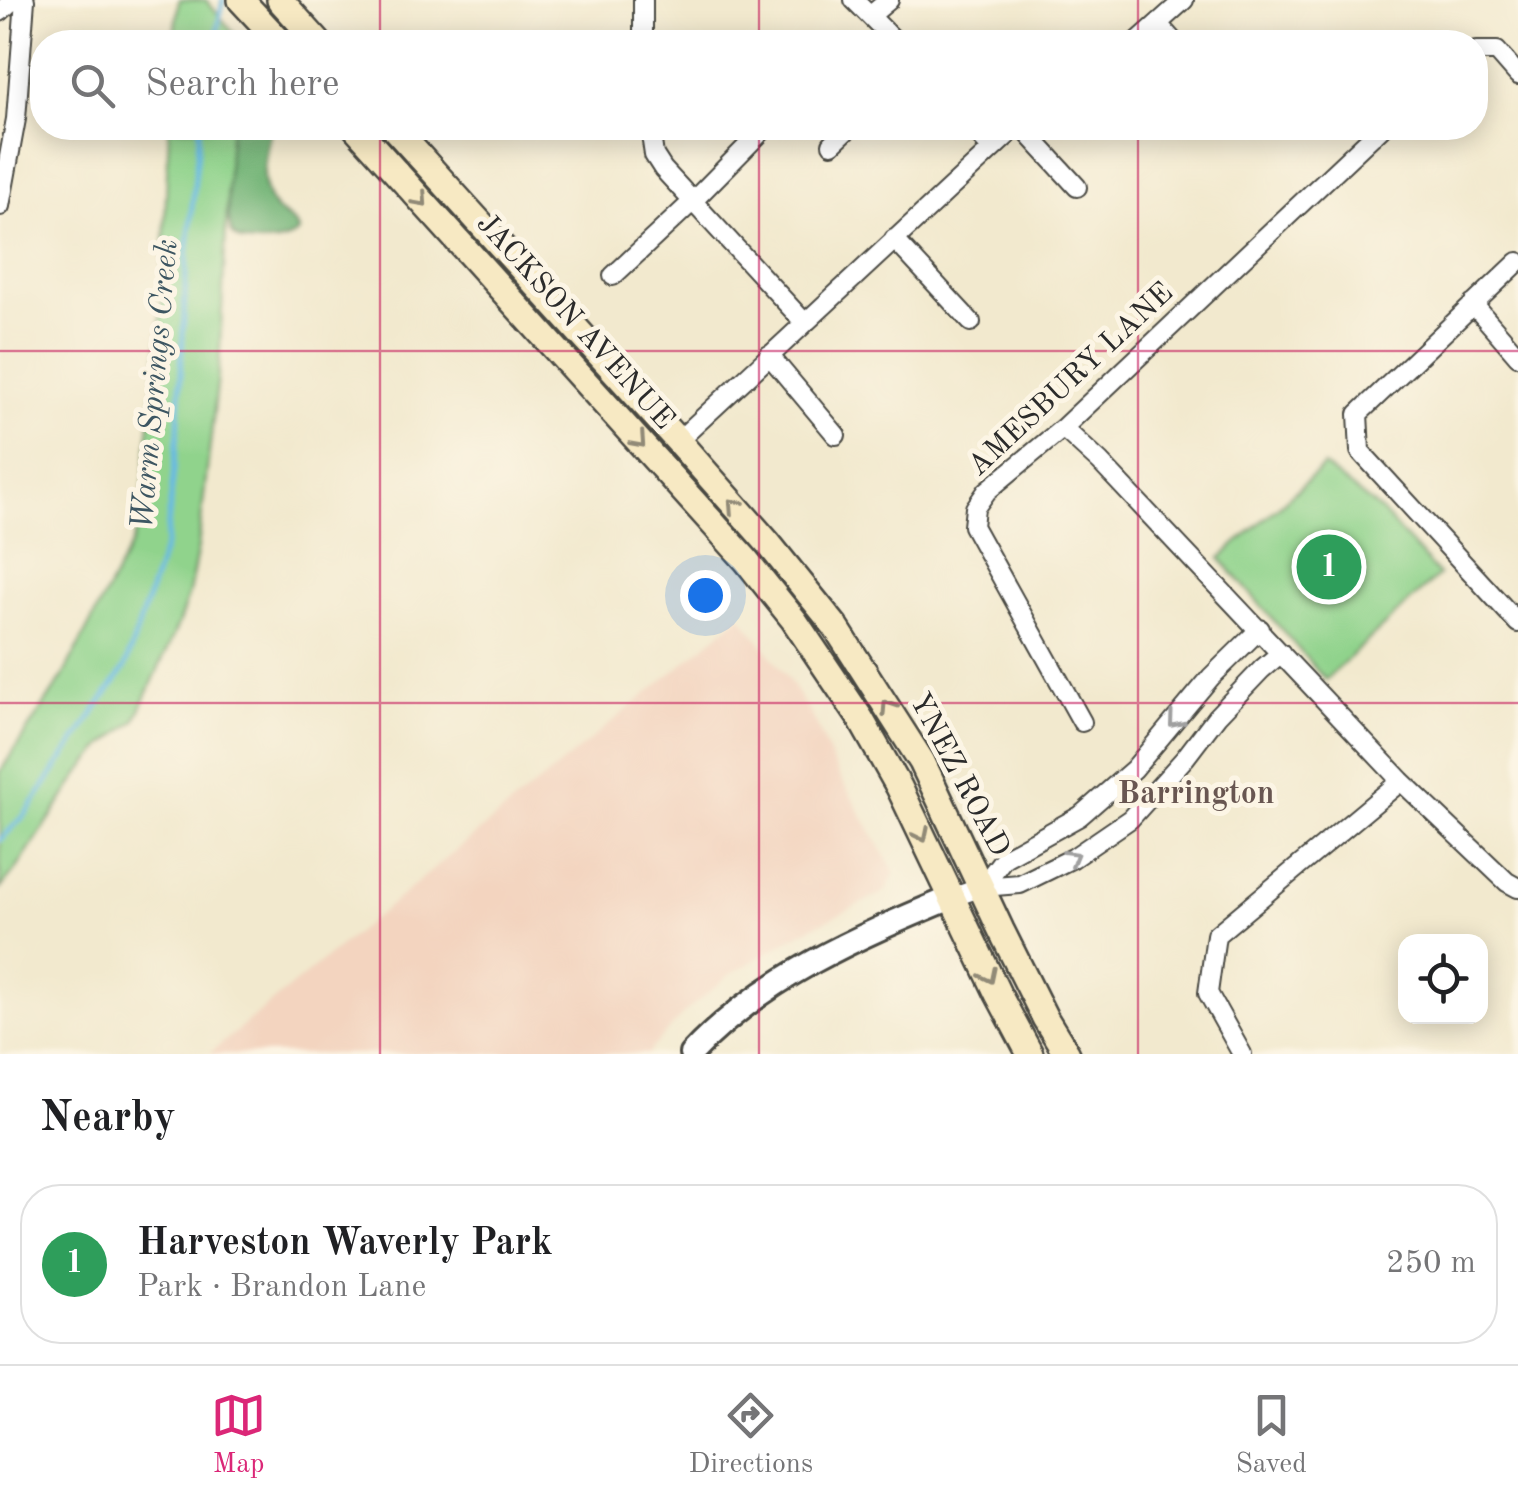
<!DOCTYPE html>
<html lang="en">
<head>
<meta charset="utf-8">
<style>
  :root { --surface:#fff; --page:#f6f6f6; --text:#202124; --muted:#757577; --line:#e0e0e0; --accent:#db2777 }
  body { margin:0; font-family:"Old Standard TT",serif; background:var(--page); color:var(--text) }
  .controls { position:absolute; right:30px; bottom:30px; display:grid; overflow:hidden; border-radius:20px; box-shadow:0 5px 25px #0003 }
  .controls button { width:90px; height:90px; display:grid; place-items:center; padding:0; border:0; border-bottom:2px solid var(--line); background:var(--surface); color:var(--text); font:50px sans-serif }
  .you { position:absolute; left:705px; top:595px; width:35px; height:35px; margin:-25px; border:8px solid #fff; border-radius:50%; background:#1a73e8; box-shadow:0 0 0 15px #1a73e833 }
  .badge { display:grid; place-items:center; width:65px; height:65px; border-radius:50%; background:var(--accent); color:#fff; font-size:32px; font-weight:700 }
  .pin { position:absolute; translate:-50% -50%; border:5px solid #fff; box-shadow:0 2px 10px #0006 }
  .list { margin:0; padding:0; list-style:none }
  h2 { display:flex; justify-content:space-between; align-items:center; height:130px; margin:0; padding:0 40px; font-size:42px }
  h2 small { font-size:32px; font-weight:400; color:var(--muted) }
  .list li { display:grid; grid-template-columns:65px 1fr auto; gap:30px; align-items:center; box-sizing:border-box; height:160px; margin:0 20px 20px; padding:0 20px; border:2px solid var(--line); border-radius:40px }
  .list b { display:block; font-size:38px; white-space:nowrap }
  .list p { margin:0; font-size:32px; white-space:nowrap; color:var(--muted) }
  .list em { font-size:32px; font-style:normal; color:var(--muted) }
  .icon { flex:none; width:55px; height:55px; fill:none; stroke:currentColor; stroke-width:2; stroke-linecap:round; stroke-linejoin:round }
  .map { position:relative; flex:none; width:1518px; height:1054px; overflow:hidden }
  .search { position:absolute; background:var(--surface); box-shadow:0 5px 25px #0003; left:30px; right:30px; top:30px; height:110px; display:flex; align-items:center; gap:25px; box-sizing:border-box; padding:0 35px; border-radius:40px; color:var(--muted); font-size:38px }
  .sheet { height:310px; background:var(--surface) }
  nav { display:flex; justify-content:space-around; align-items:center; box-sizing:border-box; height:140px; border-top:2px solid var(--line); background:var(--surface); font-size:28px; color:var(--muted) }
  nav a { display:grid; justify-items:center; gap:5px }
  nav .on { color:var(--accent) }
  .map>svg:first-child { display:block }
</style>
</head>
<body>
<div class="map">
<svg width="1518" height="1054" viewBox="0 0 1518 1054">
  <rect width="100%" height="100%" fill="#fcf5e5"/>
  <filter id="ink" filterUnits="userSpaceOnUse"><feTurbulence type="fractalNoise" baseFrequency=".01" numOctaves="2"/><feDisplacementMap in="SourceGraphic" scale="20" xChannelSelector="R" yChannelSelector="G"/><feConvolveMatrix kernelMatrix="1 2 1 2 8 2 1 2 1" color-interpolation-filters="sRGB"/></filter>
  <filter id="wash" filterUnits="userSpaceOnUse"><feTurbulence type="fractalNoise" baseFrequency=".0048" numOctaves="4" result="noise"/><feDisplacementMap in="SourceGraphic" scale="40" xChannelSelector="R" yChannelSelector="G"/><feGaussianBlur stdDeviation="2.25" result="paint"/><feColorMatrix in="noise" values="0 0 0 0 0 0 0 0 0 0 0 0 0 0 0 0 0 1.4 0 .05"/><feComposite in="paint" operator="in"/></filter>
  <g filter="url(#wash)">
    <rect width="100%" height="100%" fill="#f2e9ce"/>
    <path fill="#f3d4bf" d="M741 616 785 674 816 723 834 766 895 873 885 892 806 930 729 975 683 1014 647 1054H209Z"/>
    <path fill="#90d38c" stroke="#5e7f5c" stroke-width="2.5" d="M179 0H206L241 42H173Z
      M169 128H231L219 368 198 547 189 593 178 625 135 721 104 745 80 773 18 867 0 889V772L62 678 132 543 140 521 161 313Z
      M1324 466 1380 510 1439 575 1325 680 1220 558Z"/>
    <path fill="#74b578" stroke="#507052" stroke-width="2.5" d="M231 128H271C266 153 255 191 278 211 288 219 294 219 299 232 287 241 278 243 263 243 253 243 241 243 234 236 223 225 229 145 231 128Z"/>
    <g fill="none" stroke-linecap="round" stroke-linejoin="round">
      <path stroke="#68bae3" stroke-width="5" d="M215 42 223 0
        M0 840 25 815 125 667 166 543 178 432 187 256 200 128"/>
    </g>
  </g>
  <g filter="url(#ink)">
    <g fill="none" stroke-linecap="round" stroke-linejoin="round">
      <defs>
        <path id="minor" d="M854 0 896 42
          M0 12 13 0
          M871 15 889 0
          M1158 24 1174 42
          M643 42V0
          M1137 42 1184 0
          M1476 51H1497L1518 75
          M650 128 654 155 663 169 804 322
          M973 128 992 149
          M1023 128 1077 187
          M832 144 849 128
          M0 206 16 119 25 0
          M894 239 971 322
          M1518 262 1358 414 1360 451 1518 623
          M613 276 692 202 765 128
          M1473 304 1518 356
          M769 355 836 435
          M1063 428 1100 462 1401 781 1507 882 1518 888
          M678 441 1015 128
          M1082 722 973 526 975 508 987 491 1063 428 1381 128
          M982 887 1004 858 1080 816 1134 769 1211 677 1260 629
          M951 898 982 887 1020 884 1073 858 1130 819 1185 758 1217 716 1262 669 1281 653
          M1242 1054 1208 993 1216 935 1401 781"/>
        <path id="tertiary" d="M691 1054C762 978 857 937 951 898"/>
        <path id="secondary" d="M241 0 280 42
          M280 0 318 42
          M356 128 746 560 794 620 860 718 899 787 998 994 1030 1054
          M394 128 678 441 768 543 835 626 922 762 1001 930 1045 1018 1067 1054"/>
      </defs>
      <use href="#minor" stroke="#494843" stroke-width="22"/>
      <use href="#tertiary" stroke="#494843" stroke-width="28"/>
      <use href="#secondary" stroke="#494843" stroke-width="30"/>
      <use href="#minor" stroke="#fff" stroke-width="18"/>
      <use href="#tertiary" stroke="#fff" stroke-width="22"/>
      <use href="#secondary" stroke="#f7e9c3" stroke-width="25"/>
    </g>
    <defs><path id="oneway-chevron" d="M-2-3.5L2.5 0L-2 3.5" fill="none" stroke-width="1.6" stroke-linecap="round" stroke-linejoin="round" transform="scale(2.5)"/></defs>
    <g stroke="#918a77">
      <use href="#oneway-chevron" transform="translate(421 200) rotate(48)"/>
      <use href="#oneway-chevron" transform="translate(639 441) rotate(48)"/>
      <use href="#oneway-chevron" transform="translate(734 505) rotate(-132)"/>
      <use href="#oneway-chevron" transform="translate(888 707) rotate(-123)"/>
      <use href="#oneway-chevron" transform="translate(922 835) rotate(64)"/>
      <use href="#oneway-chevron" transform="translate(989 976) rotate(64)"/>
    </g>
    <g stroke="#a0a0a0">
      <use href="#oneway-chevron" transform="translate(1175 721) rotate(130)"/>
      <use href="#oneway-chevron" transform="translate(1072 857) rotate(-30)"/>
    </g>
  </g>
  <path fill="none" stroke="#c2185b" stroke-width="2.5" stroke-opacity="0.55" d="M380 0V42M759 0V42M1138 0V42M380 128V1054M759 128V1054M1138 128V1054M0 351H1518M0 703H1518"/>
  <g text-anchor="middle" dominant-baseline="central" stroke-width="10" stroke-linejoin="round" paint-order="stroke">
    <g font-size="30" fill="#2b2b2b" stroke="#fcf5e5">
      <text transform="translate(575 322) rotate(48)">JACKSON AVENUE</text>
      <text transform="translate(1071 380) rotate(-43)">AMESBURY LANE</text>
      <text transform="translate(959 775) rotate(62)">YNEZ ROAD</text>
    </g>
    <g font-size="32" font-style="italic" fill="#3d5662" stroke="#fcf5e5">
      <text transform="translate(156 385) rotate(-85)">Warm Springs Creek</text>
    </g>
    <g font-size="32" font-weight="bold" fill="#685651" stroke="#fcf5e5">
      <text x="1196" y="795">Barrington</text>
    </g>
  </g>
</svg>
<div class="controls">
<button><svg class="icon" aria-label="locate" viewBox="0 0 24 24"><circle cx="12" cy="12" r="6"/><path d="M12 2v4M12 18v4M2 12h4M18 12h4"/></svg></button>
</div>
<div class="you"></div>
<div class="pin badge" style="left:1329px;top:567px;background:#2e9e5b">1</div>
<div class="search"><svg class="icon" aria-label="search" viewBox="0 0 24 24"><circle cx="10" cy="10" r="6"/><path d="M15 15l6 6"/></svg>Search here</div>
</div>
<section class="sheet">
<h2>Nearby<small></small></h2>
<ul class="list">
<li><span class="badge" style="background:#2e9e5b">1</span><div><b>Harveston Waverly Park</b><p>Park · Brandon Lane</p></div><em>250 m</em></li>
</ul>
</section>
<nav>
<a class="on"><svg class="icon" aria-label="map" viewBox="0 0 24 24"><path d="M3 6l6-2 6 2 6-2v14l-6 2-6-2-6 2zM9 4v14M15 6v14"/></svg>Map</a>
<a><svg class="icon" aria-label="directions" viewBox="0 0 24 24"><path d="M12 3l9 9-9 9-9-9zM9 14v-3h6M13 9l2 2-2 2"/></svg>Directions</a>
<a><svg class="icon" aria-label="saved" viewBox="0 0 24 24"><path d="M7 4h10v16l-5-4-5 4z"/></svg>Saved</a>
</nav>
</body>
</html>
